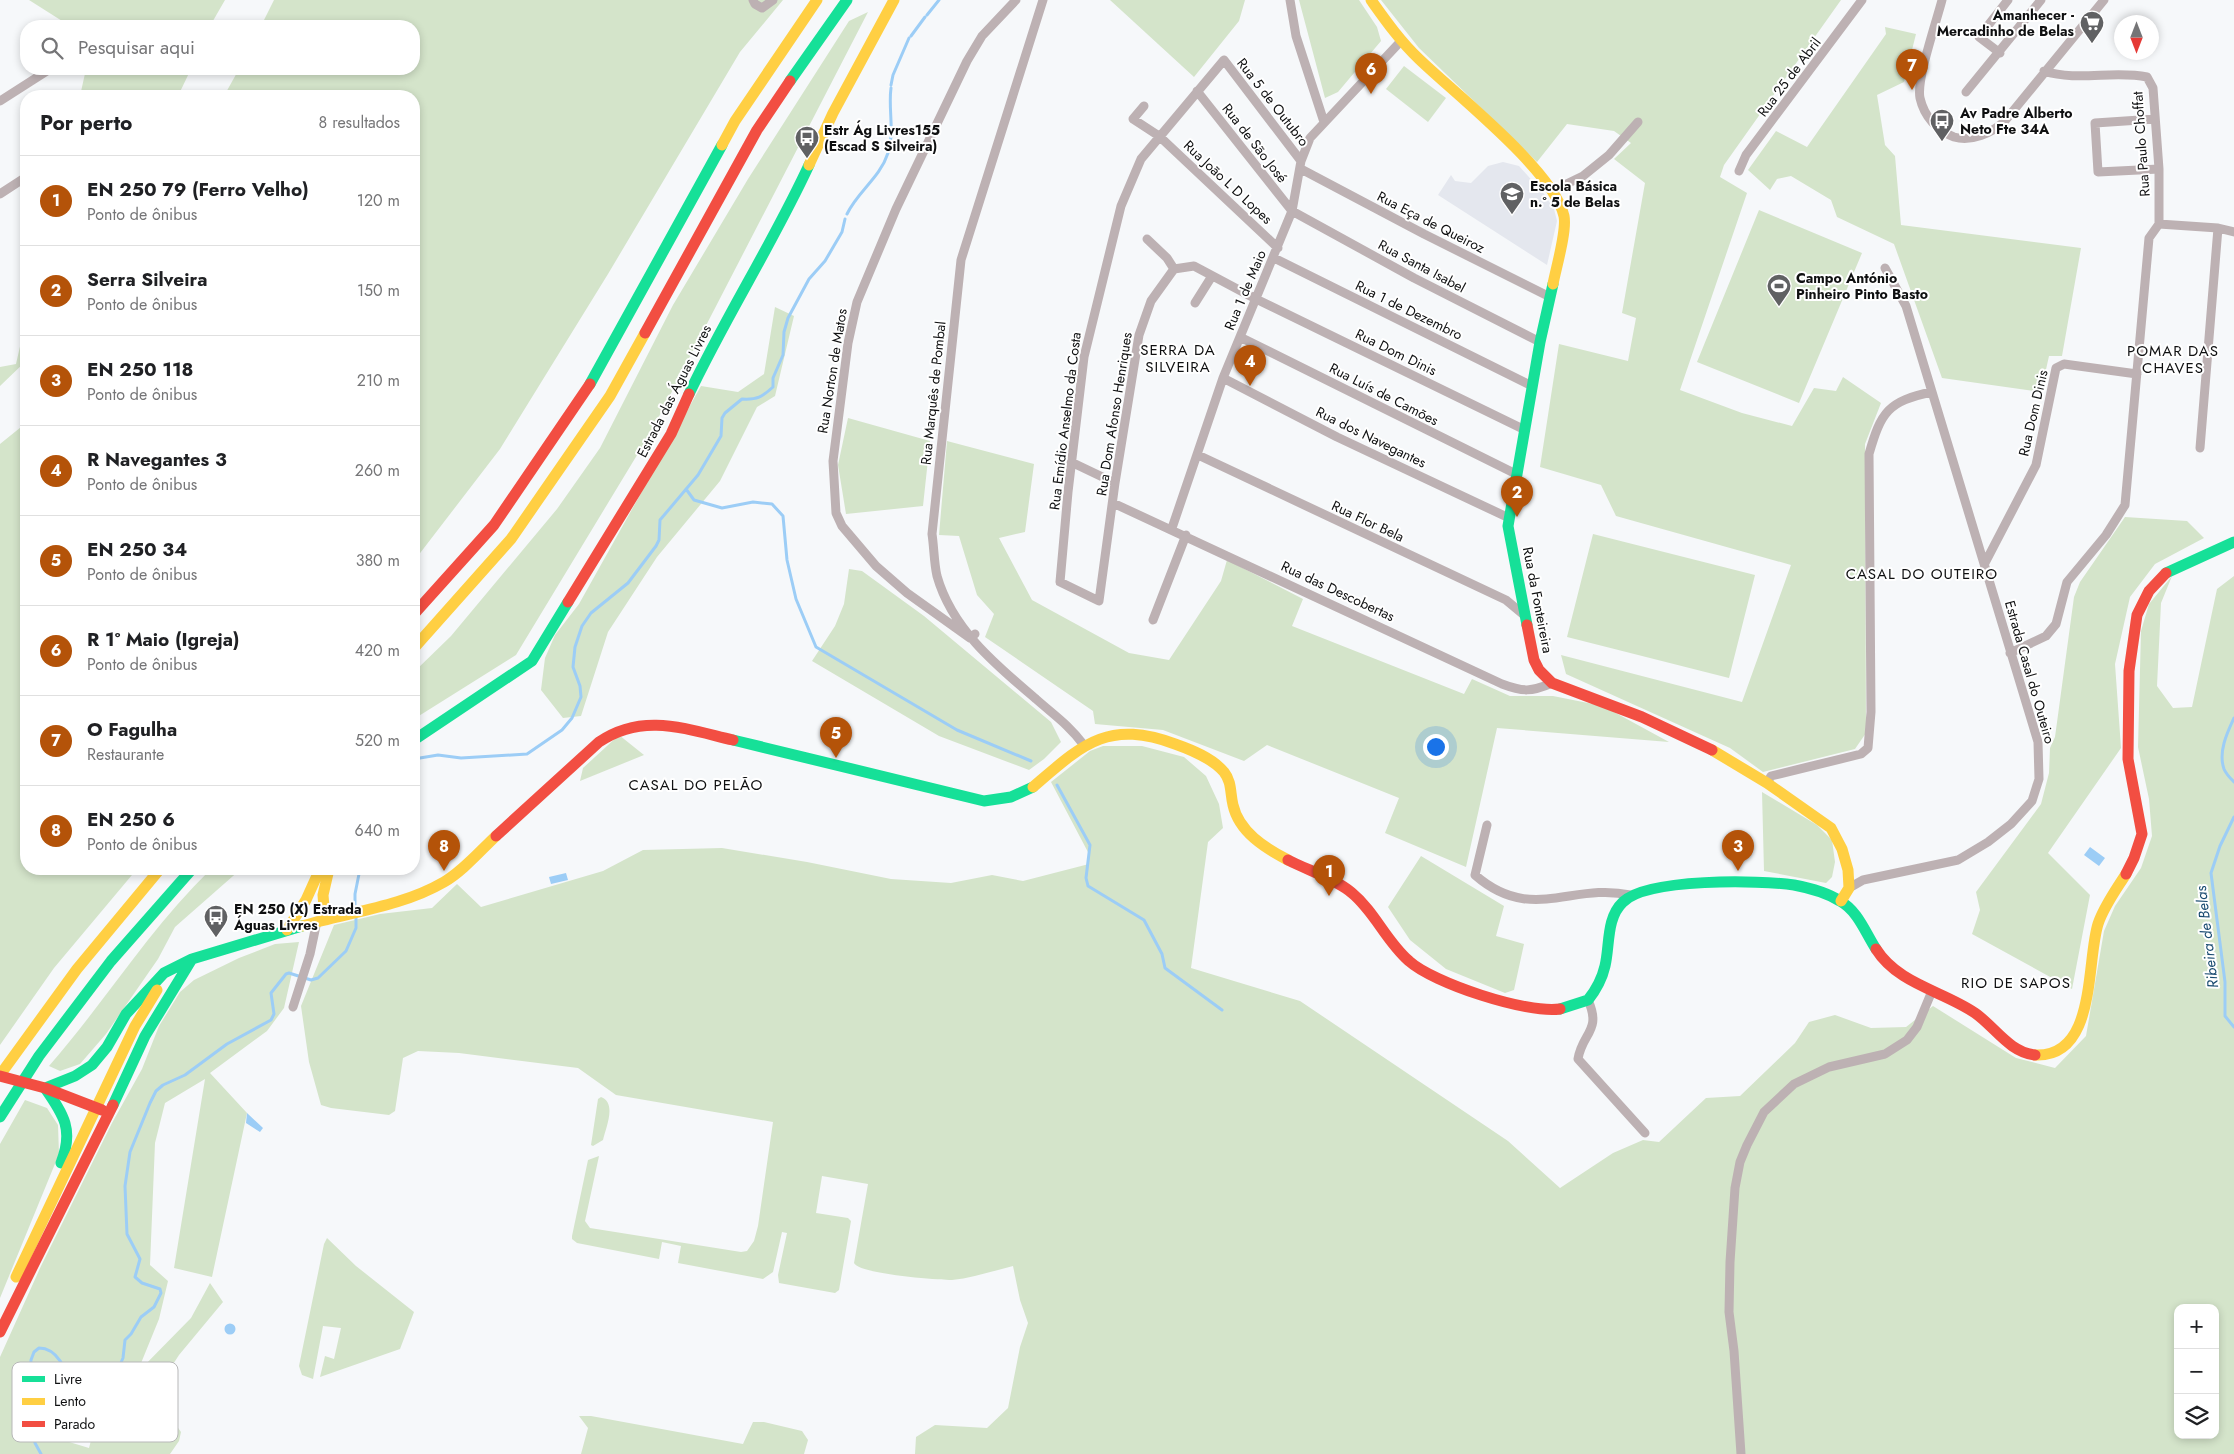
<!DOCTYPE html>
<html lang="pt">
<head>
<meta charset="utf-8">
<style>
  :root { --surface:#fff; --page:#f6f6f6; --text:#202124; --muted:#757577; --line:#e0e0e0; --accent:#b45309 }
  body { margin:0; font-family:Jost,sans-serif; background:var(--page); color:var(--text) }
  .controls { position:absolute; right:15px; bottom:15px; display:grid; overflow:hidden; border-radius:10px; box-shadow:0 2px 8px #0003 }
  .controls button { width:45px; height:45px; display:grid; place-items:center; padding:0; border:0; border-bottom:1px solid var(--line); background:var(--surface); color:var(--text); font:25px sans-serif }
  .compass { position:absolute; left:2114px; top:15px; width:45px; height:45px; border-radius:50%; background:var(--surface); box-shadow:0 2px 8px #0003; rotate:180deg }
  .you { position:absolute; left:1435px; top:746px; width:18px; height:18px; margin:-12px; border:4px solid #fff; border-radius:50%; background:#1a73e8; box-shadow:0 0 0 8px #1a73e833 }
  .badge { display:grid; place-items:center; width:32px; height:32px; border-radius:50%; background:var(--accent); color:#fff; font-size:16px; font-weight:700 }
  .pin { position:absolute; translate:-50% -41px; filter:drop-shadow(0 1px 2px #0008) }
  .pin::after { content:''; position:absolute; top:26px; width:18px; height:15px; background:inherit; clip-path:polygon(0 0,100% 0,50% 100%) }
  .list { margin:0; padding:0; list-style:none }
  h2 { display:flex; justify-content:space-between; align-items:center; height:65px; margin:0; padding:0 20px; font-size:21px }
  h2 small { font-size:16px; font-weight:400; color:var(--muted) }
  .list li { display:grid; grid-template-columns:32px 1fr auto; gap:15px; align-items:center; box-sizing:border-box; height:90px; padding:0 20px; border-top:1px solid var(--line) }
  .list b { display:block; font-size:19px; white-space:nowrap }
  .list p { margin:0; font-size:16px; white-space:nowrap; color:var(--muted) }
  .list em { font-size:16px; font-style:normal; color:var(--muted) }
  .icon { flex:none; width:28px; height:28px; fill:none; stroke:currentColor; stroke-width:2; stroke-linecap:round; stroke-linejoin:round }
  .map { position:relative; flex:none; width:2234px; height:1454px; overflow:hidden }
  .search { position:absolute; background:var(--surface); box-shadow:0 2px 8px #0003; left:20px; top:20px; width:400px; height:55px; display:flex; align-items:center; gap:12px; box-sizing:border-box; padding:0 18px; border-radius:20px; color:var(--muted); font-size:19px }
  .panel { position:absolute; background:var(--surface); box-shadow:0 2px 8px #0003; left:20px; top:90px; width:400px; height:785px; border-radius:20px }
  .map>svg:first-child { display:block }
</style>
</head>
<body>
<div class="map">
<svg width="2234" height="1454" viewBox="0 0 2234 1454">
  <rect width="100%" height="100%" fill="#f6f8fa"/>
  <path fill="#e4e7ee" d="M1503 162 1519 166 1544 194 1554 209 1557 221 1547 265 1438 195 1451 175 1455 181 1471 183 1488 166Z"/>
  <path fill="#d4e4ca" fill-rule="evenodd" d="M29 0H225L210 26H70Z
    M274 0H783L740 52 608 274 500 449 414 561V96H224L239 69H414V26H261Z
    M1110 0H1245L1239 21 1194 77Z
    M1299 0H1359L1377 27 1381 41 1338 92 1325 98Z
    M1381 0H1841L1724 165 1720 177 1747 193 1680 390 1742 413 1792 426 1814 388 1836 391 1843 377 1881 403 1865 444 1866 733 1855 749 1763 772 1730 748 1566 674 1561 655 1742 702 1791 565 1616 516 1601 485 1540 467 1559 344 1628 361 1636 318 1622 313 1645 183 1614 159 1631 143 1614 131 1567 124 1537 162 1419 48Z
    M868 12 651 432 516 655 414 719V672L451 636 557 509 600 448 673 305 748 179 849 21Z
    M1885 27 1916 34 1904 82 1877 95 1885 145 1895 156 1901 225 2081 248 2062 356H2049L2041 392 1942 378 1894 244 1837 217 1831 200 1791 176 1777 179 1770 190 1748 170 1776 131 1807 147 1886 34Z
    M1404 66 1446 98 1428 122 1386 89Z
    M86 69H191L178 96H80Z
    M1759 210 1862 253 1799 403 1697 362Z
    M775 307 794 316 775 396 757 407 720 481 657 557 608 632 581 716 563 718 541 690 545 658 555 635 579 604 701 386 738 392 764 374Z
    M26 320V361L0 386V367L16 364Z
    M848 418 930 441 923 506 846 514 838 465Z
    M26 423V869H137L54 968 0 1045V444Z
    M947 441 1034 464 1025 532 999 538 1032 600 1129 653 1169 660 1221 581 1227 560 1303 599 1292 626 1464 694 1472 679 1510 696H1553L1603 706 1669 742 1497 728 1466 867 1385 833 1399 798 1267 745 1244 761 1163 730 1095 724 1093 711 985 637 994 614 977 595 959 536 939 535Z
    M2125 517 2187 521 2204 538 2155 564 2130 597 2115 664 2121 748 2048 853 2090 895 2072 989 1972 934 1980 910 1976 892 2041 804 2049 773 2050 748 2055 737 2074 597 2080 582Z
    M1593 534 1755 575 1729 678 1567 637Z
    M849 569 862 571 924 616 1051 722 1061 742 1044 759 1029 770 939 736 812 661 835 626 844 604Z
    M2172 576 2161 603 2157 686 2173 708 2192 707 2217 589 2234 576V1454H915L916 1437 935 1425 987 1428 1008 1408 1020 1347 1028 1323 1020 1300 1013 1266C993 1271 972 1278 952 1280 937 1280 859 1274 854 1263L868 1184 822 1176 816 1213 848 1218 851 1221 839 1290 835 1293 779 1283 778 1275 787 1233 782 1232 773 1272 763 1279 678 1263 681 1246 662 1242 659 1259 577 1243 572 1239V1236L588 1160 599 1156 585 1221 590 1228 741 1252 747 1251 754 1241 758 1226 773 1122 616 1095 578 1068 459 1053 418 1051 403 1058 395 1111 389 1115 331 1108 321 1105 309 1062 301 1006 334 925 380 914 432 908 457 884 481 907 603 871 643 850 722 848 807 862 891 879 951 883 992 875 1023 881 1089 864V854L1051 782 1090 751 1103 746H1142L1184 757 1206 776 1219 804 1223 828 1208 842 1191 968 1300 1001 1508 1141 1560 1188 1613 1153 1643 1140 1659 1142 1706 1098 1740 1096 1795 1043 1809 1022 1835 1015 1871 1028 1906 1027 1933 1006 2016 1058 2055 1068 2086 1036 2104 931 2115 906 2141 868 2152 836 2149 799 2138 747 2141 631 2149 604ZM2178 1308H2215V1435H2178Z
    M619 735 644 755 580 781 583 768Z
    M1762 792 1817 825 1832 840 1835 862 1832 877 1826 883 1764 871Z
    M1421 856 1504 906 1496 936 1524 944 1514 990 1505 993 1446 969 1410 940 1388 907Z
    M211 869H241L175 927 158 959 106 1034 80 1064 60 1071 49 1066C105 1002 150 928 211 869Z
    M299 942 284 1008 267 1031 210 1073 247 1113 212 1277 174 1268 205 1079 165 1103 155 1143 150 1265 168 1281 159 1319 137 1373 191 1318 210 1283 223 1302 179 1355 133 1426 171 1418 181 1432 179 1441 170 1454H0V1357L41 1266 112 1123 142 1069 159 1026 180 992 194 980 239 958 275 944ZM59 1395 100 1406 89 1448 46 1435 38 1396Z
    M601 1097C617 1103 606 1127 603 1140L593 1146 591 1145 598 1099Z
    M25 1100 47 1108 58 1125 59 1154 0 1298V1144Z
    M327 1238 356 1266 414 1312 400 1349 320 1377 325 1356 334 1359 341 1328 323 1326 313 1379 302 1375 299 1366 324 1244Z
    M579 1416H591L743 1444 753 1422H764L802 1431 808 1440 804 1454H581L588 1428Z"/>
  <path fill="#9ccdf6" d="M2090 847 2105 858 2099 866 2084 855Z
    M566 873 568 880 551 884 549 877Z
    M247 1113 263 1128 260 1132 246 1123Z
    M224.5 1329a5.5 5.5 0 1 1 11 0a5.5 5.5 0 1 1-11 0Z"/>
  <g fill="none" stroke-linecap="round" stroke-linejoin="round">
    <path stroke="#9ccdf6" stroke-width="3" d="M927 15 939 0
      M911 36 925 17
      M891 85 893 75 909 38
      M847 214C858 191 880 178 888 153 895 132 888 109 891 88
      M686 489 694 500 722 508 753 502 772 504 783 516 787 560 796 599 816 647 957 730 1031 761
      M2234 718C2227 733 2218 752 2224 769 2226 774 2231 779 2234 782
      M414 759 438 755 461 758 527 754 562 730 572 718 581 697 580 686 573 667 575 647 582 626 591 613 628 583 656 546 659 540 660 520 698 475 721 436 722 418 725 413 742 399C757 400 762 397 773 387V378L783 355 784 332 788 318 809 279 825 261 842 232 845 219
      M1057 785 1090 845 1086 878 1088 886 1144 920 1162 954 1165 968 1222 1010
      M2234 817 2220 846 2211 873 2225 982V1016L2234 1027
      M355 909V894L360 869
      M41 1454 35 1443 30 1415 31 1360 34 1352 39 1348C59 1348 67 1373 73 1389L77 1390 96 1381 116 1374 123 1358 125 1340 131 1334 141 1317 154 1307 161 1293 160 1289 142 1283 135 1277 140 1259 127 1234 125 1186 130 1152 150 1103 156 1091 163 1085 185 1075 227 1044 271 1020 274 1014 271 993 286 974 289 973 311 980 318 978 346 951 356 928V915"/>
    <path stroke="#bdb1b3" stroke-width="9" d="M753 0 755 4 762 8 773 0
      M1043 0 961 260 932 534C934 547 934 563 937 576 952 629 996 665 1036 699 1054 715 1069 725 1083 744
      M1290 0 1296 36 1324 122
      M1942 0C1937 20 1916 80 1920 98 1924 116 1937 131 1954 137 1972 142 1991 133 2004 122L2104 0
      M2000 53 1979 37 2008 0
      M2044 71C2078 82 2113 70 2147 77L2153 88 2159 169V224
      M1197 91 1292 211 1414 278 1540 342
      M1966 92 2041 0
      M0 101 50 69
      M1144 106 1133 119 1159 136 1278 248
      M2155 119 2095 123 2098 172 2159 169
      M1301 161 1224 60 1141 159 1121 206 1084 357 1068 492 1060 582 1099 601 1115 483 1139 335 1151 301 1174 269 1194 266 1256 299 1525 430
      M1301 169 1424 234 1550 297
      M1739 171 1746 155 1862 0
      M1552 191 1583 176 1609 155 1638 122
      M0 194 26 177
      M1147 239 1167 258 1174 269
      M1274 258 1532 386
      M1195 303 1212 276
      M1240 337 1516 474
      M1223 378 1337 437 1509 518
      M2200 448 2218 228
      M1198 455 1506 600 1524 615
      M1071 462 1115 483
      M1113 503 1502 684C1523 692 1531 692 1552 683
      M1172 528 1223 378 1292 211 1301 161 1310 138 1401 41
      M1985 563 2036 465 2056 368 2064 364 2137 374
      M1153 620 1186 535
      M975 634 970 638 907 593 876 566 842 526 836 513 833 461 848 343 857 302 896 209 967 61 982 36 1016 0
      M2010 653 2046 636 2056 624 2067 582 2106 535 2125 505 2149 238 2159 224 2218 228 2234 232
      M1767 783 1771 776 1861 754 1868 748 1871 712 1869 454C1881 412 1888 401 1932 392
      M1487 825 1475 875C1531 924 1572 882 1630 895
      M1849 888 1863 880 1958 860 1988 842 2011 824 2032 801 2039 779 2038 742 1906 306 1885 268
      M1588 1000C1602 1031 1582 1033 1578 1059L1645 1133
      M293 1007 310 954 317 921
      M1741 1454 1734 1351 1729 1312 1730 1262 1735 1188 1740 1162 1747 1145 1764 1112 1794 1084 1829 1067 1885 1054 1907 1040 1917 1027 1932 991"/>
    <path stroke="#16e098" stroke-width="11" d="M790 81 847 0
      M590 384 722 145
      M689 394C726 316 773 243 809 165
      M2166 573 2234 542
      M1527 625 1508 526 1540 342 1553 284
      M414 740 532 661 568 602
      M733 740 984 801 1011 797 1033 787
      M1560 1009 1588 1000C1596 990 1602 979 1605 966 1610 945 1606 918 1623 902 1647 878 1759 880 1794 885 1810 888 1826 892 1840 901 1858 911 1865 932 1876 949
      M45 1088 75 1076 92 1065 107 1047 126 1014 164 973 192 959 302 926
      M45 1088C64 1115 74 1130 61 1163
      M113 1105 145 1036 192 959
      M0 1117 39 1056 111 961 192 869"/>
    <path stroke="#ffcf43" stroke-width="11" d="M1371 0C1386 21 1400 41 1419 59 1454 93 1554 171 1564 216 1567 231 1556 268 1553 284
      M722 145 735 121 817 0
      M809 165 833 113 894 0
      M414 648 511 539 610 396 645 333
      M1712 750 1767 783 1831 828 1842 849 1848 870 1849 888 1841 901
      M1033 787C1082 745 1107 719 1175 744 1192 750 1212 758 1224 772 1232 782 1230 793 1233 805 1239 832 1265 848 1288 860
      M325 919 323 895 329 869
      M302 926C349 912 401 907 444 882 462 872 481 850 496 836
      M287 930 306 900 320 869
      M2035 1055C2097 1058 2086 962 2098 924 2104 906 2116 890 2126 874
      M0 1075 77 969 160 869
      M16 1277 135 1026 157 990"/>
    <path stroke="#f24e42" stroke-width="11" d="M645 333 757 130 790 81
      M568 602 671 434 689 394
      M414 614 494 525 590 384
      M1527 625 1534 660 1539 670 1552 683 1642 717 1712 750
      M496 836 599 742C643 712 686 729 733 740
      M1288 860C1307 870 1336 879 1352 893 1375 912 1386 941 1409 961 1433 983 1527 1014 1560 1009
      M2126 874 2134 858 2142 834 2128 759 2129 671 2137 615 2149 591 2166 573
      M1876 949C1898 984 1943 991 1975 1013 1995 1027 2009 1052 2035 1055
      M0 1076 45 1088 102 1110
      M0 1332 113 1105"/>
  </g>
  <defs>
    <symbol id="supermarket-pin" viewBox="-11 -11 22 30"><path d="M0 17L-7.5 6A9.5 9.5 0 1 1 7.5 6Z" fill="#606163" stroke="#fff"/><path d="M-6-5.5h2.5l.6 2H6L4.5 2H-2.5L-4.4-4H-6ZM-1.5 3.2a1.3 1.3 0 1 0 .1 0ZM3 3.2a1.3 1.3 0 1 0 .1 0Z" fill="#fff"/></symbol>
    <symbol id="bus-pin" viewBox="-11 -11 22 30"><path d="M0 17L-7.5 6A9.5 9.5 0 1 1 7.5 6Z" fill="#606163" stroke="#fff"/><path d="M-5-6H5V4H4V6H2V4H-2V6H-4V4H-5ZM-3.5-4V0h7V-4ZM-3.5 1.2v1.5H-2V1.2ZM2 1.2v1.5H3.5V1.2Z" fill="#fff"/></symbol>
    <symbol id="school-pin" viewBox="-11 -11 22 30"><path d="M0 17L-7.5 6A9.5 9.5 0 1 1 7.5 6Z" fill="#606163" stroke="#fff"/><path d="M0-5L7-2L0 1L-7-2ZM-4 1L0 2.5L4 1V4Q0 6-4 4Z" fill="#fff"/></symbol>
    <symbol id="stadium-pin" viewBox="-11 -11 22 30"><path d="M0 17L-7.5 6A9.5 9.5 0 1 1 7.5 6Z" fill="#606163" stroke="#fff"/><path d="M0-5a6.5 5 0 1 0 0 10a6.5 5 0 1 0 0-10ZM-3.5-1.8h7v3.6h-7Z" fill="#fff"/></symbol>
  </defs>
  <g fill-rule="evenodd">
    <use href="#supermarket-pin" x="2078" y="9" width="28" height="38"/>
    <use href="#bus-pin" x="1928" y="107" width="28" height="38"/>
    <use href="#bus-pin" x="793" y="124" width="28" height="38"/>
    <use href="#school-pin" x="1498" y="180" width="28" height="38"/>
    <use href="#stadium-pin" x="1765" y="272" width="28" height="38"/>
    <use href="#bus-pin" x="202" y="903" width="28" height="38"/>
  </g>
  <g text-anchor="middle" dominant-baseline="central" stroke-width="4" stroke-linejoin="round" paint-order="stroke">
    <g font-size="14" font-weight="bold" fill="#0f1011" stroke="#fff" text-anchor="start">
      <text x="2074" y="15" text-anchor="end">Amanhecer -<tspan x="2074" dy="16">Mercadinho de Belas</tspan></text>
      <text x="1960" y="113">Av Padre Alberto<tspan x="1960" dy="16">Neto Fte 34A</tspan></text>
      <text x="824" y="130">Estr Ág Livres155<tspan x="824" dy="16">(Escad S Silveira)</tspan></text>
      <text x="1530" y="186">Escola Básica<tspan x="1530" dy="16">n.º 5 de Belas</tspan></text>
      <text x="1796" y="278">Campo António<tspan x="1796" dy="16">Pinheiro Pinto Basto</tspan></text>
      <text x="234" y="909">EN 250 (X) Estrada<tspan x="234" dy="16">Águas Livres</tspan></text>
    </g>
    <g font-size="14" fill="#0f1011" stroke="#fff">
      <text transform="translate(1789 77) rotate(-53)">Rua 25 de Abril</text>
      <text transform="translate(1273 102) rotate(52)">Rua 5 de Outubro</text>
      <text transform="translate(1255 143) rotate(52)">Rua de São José</text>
      <text transform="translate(2141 144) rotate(-94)">Rua Paulo Choffat</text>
      <text transform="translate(1228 182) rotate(43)">Rua João L D Lopes</text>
      <text transform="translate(1431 222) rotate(27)">Rua Eça de Queiroz</text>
      <text transform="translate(1422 266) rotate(28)">Rua Santa Isabel</text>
      <text transform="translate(1245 290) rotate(-67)">Rua 1 de Maio</text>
      <text transform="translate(1409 310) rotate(26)">Rua 1 de Dezembro</text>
      <text transform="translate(1396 352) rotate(26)">Rua Dom Dinis</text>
      <text transform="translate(832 371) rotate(-81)">Rua Norton de Matos</text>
      <text transform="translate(674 391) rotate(-63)">Estrada das Águas Livres</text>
      <text transform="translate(933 393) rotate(-84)">Rua Marquês de Pombal</text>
      <text transform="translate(1384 394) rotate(27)">Rua Luís de Camões</text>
      <text transform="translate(2033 413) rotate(-77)">Rua Dom Dinis</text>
      <text transform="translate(1114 414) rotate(-81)">Rua Dom Afonso Henriques</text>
      <text transform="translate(1065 421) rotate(-83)">Rua Emídio Anselmo da Costa</text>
      <text transform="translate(1371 437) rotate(26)">Rua dos Navegantes</text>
      <text transform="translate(1368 521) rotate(25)">Rua Flor Bela</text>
      <text transform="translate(1338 591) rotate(25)">Rua das Descobertas</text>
      <text transform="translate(1538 600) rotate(79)">Rua da Fonteireira</text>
      <text transform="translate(2030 672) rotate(74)">Estrada Casal do Outeiro</text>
    </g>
    <g font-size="15" letter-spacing="1" fill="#0f1011" stroke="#fff">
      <text x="1178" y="350">SERRA DA<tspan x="1178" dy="17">SILVEIRA</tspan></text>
      <text x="2173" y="351">POMAR DAS<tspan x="2173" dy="17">CHAVES</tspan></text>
      <text x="1922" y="574">CASAL DO OUTEIRO</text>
      <text x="696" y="785">CASAL DO PELÃO</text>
      <text x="2016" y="983">RIO DE SAPOS</text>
    </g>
    <g font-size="15" font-style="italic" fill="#17496f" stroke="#fff">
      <text transform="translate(2207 937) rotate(-97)">Ribeira de Belas</text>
    </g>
  </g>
  <rect x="12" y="1362" width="166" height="80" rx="8" fill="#fff" stroke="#b7b7b8" stroke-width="1"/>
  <rect x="22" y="1376" width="23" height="6" fill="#16e098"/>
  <rect x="22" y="1398" width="23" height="7" fill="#ffcf43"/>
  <rect x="22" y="1421" width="23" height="6" fill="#f24e42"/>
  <g font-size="14" fill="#0f1011">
    <text x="54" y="1384">Livre</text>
    <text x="54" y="1406">Lento</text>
    <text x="54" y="1429">Parado</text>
  </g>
</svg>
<div class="controls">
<button>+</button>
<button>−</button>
<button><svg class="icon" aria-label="layers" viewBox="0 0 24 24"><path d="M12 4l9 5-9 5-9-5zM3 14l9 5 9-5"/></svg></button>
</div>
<svg class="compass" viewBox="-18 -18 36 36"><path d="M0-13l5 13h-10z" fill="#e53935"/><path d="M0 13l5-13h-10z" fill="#757577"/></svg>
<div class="you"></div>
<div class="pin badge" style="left:1329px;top:896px">1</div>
<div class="pin badge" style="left:1517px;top:517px">2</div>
<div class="pin badge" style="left:1738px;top:871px">3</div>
<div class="pin badge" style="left:1250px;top:386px">4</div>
<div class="pin badge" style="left:836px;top:758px">5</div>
<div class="pin badge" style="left:1371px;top:94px">6</div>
<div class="pin badge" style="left:1912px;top:90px">7</div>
<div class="pin badge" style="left:444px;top:871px">8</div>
<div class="search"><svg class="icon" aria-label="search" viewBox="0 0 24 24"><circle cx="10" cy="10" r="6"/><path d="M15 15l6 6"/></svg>Pesquisar aqui</div>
<section class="panel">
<h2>Por perto<small>8 resultados</small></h2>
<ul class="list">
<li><span class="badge">1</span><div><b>EN 250 79 (Ferro Velho)</b><p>Ponto de ônibus</p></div><em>120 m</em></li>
<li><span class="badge">2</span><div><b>Serra Silveira</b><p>Ponto de ônibus</p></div><em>150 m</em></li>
<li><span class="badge">3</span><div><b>EN 250 118</b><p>Ponto de ônibus</p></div><em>210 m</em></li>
<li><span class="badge">4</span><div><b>R Navegantes 3</b><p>Ponto de ônibus</p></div><em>260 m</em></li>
<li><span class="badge">5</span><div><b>EN 250 34</b><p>Ponto de ônibus</p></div><em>380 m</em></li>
<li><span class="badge">6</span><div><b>R 1º Maio (Igreja)</b><p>Ponto de ônibus</p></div><em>420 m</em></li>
<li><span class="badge">7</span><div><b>O Fagulha</b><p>Restaurante</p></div><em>520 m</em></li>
<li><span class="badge">8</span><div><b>EN 250 6</b><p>Ponto de ônibus</p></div><em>640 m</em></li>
</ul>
</section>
</div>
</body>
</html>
